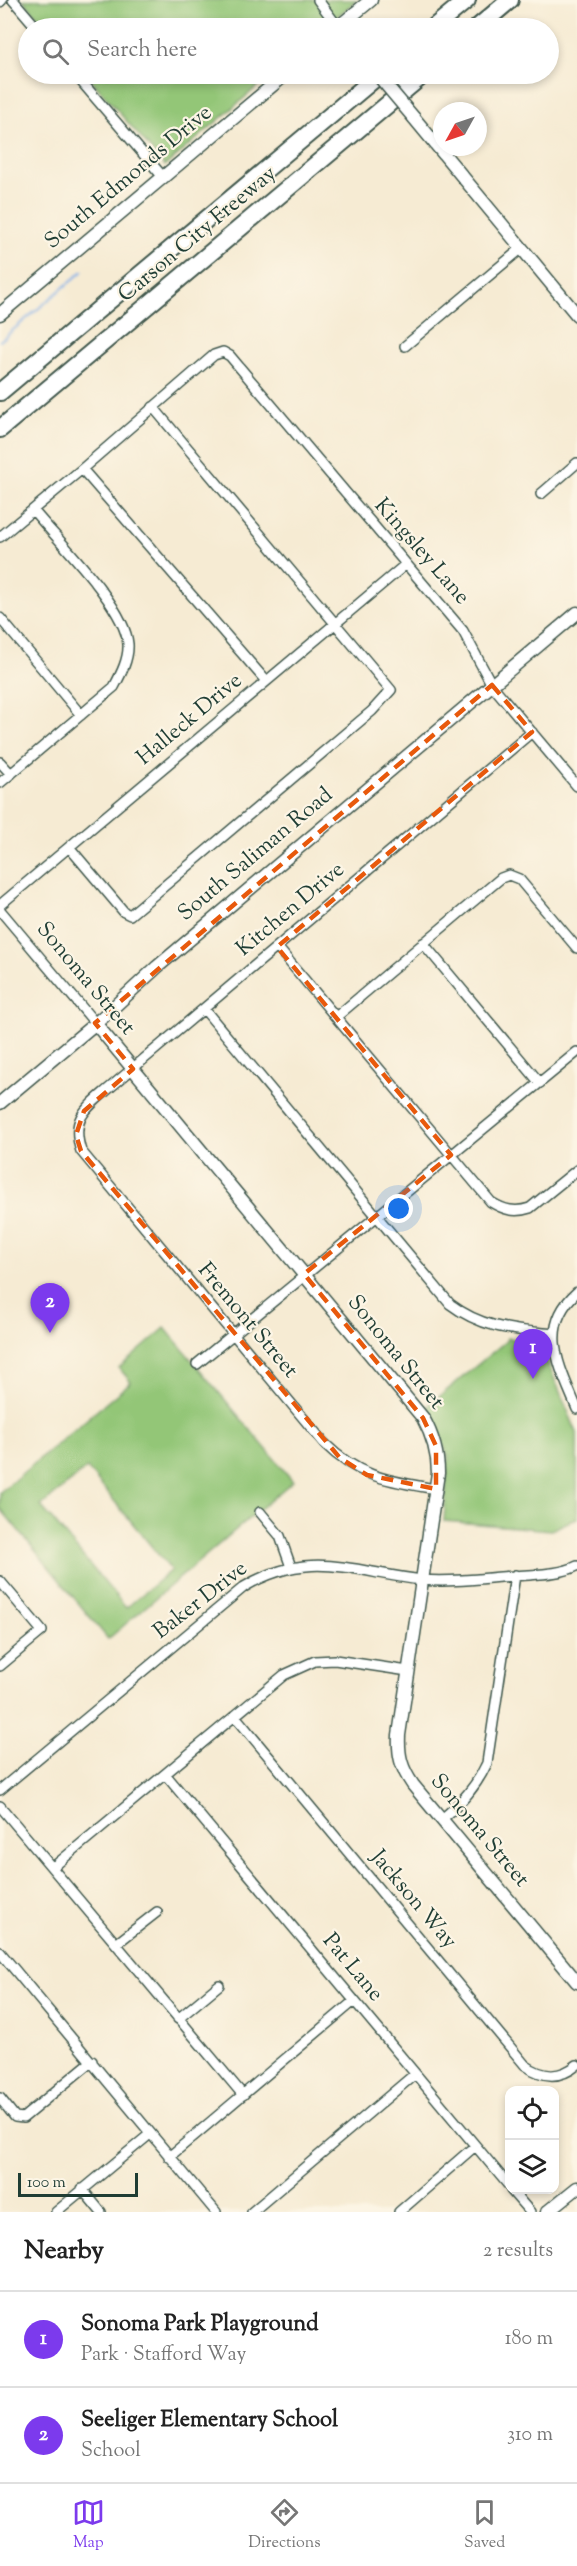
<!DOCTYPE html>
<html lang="en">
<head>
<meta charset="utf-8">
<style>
  :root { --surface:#fff; --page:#f6f6f6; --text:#222; --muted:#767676; --line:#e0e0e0; --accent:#7c3aed }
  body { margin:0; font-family:"Sorts Mill Goudy",serif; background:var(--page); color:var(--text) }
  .controls { position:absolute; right:18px; bottom:18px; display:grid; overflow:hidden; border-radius:12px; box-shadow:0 3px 9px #0003 }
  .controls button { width:54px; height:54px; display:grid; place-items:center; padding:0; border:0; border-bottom:2px solid var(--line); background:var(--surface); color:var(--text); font:30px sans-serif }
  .compass { position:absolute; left:433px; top:102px; width:54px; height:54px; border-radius:50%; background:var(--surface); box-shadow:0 3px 9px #0003; rotate:230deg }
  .scale { position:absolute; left:18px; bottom:15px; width:120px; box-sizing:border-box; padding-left:6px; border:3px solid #1f3d34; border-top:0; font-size:16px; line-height:21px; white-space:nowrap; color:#1f3d34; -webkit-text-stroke:4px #fcf5e5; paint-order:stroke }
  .you { position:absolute; left:399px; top:1209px; width:21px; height:21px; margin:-15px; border:4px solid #fff; border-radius:50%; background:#1a73e8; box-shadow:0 0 0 9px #1a73e833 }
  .badge { display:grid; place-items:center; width:39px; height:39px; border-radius:50%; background:var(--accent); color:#fff; font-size:20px; font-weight:700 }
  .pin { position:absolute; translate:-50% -50px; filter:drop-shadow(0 2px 3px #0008) }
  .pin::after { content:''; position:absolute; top:32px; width:21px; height:18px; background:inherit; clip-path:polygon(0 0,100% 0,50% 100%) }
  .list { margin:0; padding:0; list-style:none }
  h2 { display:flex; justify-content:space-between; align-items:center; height:78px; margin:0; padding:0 24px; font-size:26px }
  h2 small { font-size:20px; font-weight:400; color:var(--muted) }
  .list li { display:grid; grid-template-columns:39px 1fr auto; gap:18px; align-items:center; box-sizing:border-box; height:96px; padding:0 24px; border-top:2px solid var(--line) }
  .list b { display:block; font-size:22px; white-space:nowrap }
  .list p { margin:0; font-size:20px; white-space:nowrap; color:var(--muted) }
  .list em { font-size:20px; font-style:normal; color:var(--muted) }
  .icon { flex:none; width:33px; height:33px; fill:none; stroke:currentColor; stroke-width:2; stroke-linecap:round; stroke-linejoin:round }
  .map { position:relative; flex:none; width:577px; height:2212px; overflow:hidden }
  .search { position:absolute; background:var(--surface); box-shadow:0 3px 9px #0003; left:18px; right:18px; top:18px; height:66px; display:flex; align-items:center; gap:15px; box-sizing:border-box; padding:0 21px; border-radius:33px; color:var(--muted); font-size:22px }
  .sheet { height:270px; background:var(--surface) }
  nav { display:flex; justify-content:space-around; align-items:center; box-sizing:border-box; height:84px; border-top:2px solid var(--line); background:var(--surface); font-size:16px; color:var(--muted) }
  nav a { display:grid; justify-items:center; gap:3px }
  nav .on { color:var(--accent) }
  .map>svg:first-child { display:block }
</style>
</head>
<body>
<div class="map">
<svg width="577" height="2212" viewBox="0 0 577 2212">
  <rect width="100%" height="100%" fill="#fcf5e5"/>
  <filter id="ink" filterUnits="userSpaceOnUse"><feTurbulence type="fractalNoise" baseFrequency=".0167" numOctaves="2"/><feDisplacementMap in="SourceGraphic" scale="12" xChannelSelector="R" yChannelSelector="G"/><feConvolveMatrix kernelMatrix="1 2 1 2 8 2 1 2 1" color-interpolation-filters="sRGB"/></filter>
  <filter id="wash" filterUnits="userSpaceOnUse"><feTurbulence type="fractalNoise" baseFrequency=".008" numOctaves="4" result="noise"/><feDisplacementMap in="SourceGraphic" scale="24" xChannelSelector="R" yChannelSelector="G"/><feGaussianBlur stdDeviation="1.35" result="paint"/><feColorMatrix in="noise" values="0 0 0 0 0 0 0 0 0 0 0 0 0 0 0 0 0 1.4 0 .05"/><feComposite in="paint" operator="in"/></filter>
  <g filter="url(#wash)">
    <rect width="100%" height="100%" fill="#f6ebd3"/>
    <path fill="#93c677" stroke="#598256" stroke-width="1.5" fill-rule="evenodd" d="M23 0H357L323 28H48Z
      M86 74H272L165 166Z
      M165 1328 293 1481 108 1639 0 1508V1492L131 1382 119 1368ZM87 1468 171 1570 126 1608 41 1506Z
      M507 1338 545 1344 547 1361 577 1433V1518L551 1530 444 1521 448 1457 428 1406 506 1341Z"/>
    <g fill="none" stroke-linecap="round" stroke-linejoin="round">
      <path stroke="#7daee9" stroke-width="2" d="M0 341 83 271"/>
    </g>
  </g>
  <g filter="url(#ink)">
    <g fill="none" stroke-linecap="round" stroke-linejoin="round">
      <defs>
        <path id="street" d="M13 0 37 28
          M318 0 338 27
          M0 2 2 0
          M75 74 163 177
          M405 346 522 248
          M82 469 266 681
          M541 494 577 463
          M0 537 82 469 214 355 223 352 230 356 463 631 492 685 577 786
          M0 618 81 715
          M0 762 11 774
          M0 783 114 687C121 674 129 659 128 644 125 606 59 542 33 510
          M69 847 124 912 130 915 372 711 391 690 153 407
          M0 905 405 565
          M0 910 95 1023
          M423 943 540 1083
          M277 947 491 1202C504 1210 515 1213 530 1208L577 1170
          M204 1009 450 1304C483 1329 515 1330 554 1334
          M336 1017 501 878 509 875 519 879 577 948
          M577 1292C537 1328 560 1367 577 1409
          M197 1364 577 1052
          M436 1489C390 1481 359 1478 324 1443L81 1151C71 1120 84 1110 106 1091L532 732
          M260 1512 280 1536 291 1567
          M0 1581 42 1631 0 1666
          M235 1716 525 2065C543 2078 560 2079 577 2065
          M165 1774 510 2187
          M0 1790 244 1587C309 1548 353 1572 422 1580 452 1583 484 1578 514 1576 534 1574 559 1575 577 1566
          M0 1806 243 2095
          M442 1819C462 1802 476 1787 487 1763L515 1575
          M52 1868 284 1675 315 1661 335 1660 408 1671
          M116 1944 157 1912
          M0 1952 216 2212
          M178 2019 219 1985
          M0 2098 15 2117 23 2118 92 2061
          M169 2157 354 2001
          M82 2189 101 2212
          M511 2190 530 2212
          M56 2212 150 2134
          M252 2212 415 2074
          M399 2212 475 2146"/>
        <path id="secondary" d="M337 28 371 0
          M414 118 577 315
          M0 314 286 74
          M95 1023 423 1418C433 1436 438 1453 438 1473L399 1735C398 1755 401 1768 413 1785L577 1982
          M0 1103 103 1017 157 967 577 613
          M547 2212 577 2188"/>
        <path id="highway" d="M433 28 467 0
          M477 28 510 0
          M0 392 380 74
          M0 429 424 74"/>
      </defs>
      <use href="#street" stroke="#3f574c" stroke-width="12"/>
      <use href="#secondary" stroke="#3f574c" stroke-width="15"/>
      <use href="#highway" stroke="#3f574c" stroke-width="20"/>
      <use href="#street" stroke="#fff" stroke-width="9"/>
      <use href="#secondary" stroke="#fff" stroke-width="12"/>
      <use href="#highway" stroke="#fff" stroke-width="16"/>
      <defs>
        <path id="secondary-bridge" d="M377 74 414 118"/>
      </defs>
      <use href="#secondary-bridge" stroke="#3f574c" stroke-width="15" stroke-linecap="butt"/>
      <use href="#secondary-bridge" stroke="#fff" stroke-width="12"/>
    </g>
  </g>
  <path fill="none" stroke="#e8590c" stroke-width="4.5" stroke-dasharray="12 8" stroke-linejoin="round" d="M492 685 532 732 277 947 451 1155 304 1274 423 1418 436 1446V1489L367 1475 340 1458 81 1151 76 1135 84 1111 133 1069 95 1023Z"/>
  <g text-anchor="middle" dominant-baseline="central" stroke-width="4.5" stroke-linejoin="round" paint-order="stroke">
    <g font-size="22" fill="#1f3d34" stroke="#fcf5e5">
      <text transform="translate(129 178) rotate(-40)">South Edmonds Drive</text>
      <text transform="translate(198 235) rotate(-40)">Carson City Freeway</text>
      <text transform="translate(421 552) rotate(49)">Kingsley Lane</text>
      <text transform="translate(190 720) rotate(-40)">Halleck Drive</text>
      <text transform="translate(256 855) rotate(-40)">South Saliman Road</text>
      <text transform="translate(291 910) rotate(-40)">Kitchen Drive</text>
      <text transform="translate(85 979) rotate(50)">Sonoma Street</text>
      <text transform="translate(247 1321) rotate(50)">Fremont Street</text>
      <text transform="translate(395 1353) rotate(51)">Sonoma Street</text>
      <text transform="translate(201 1601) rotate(-38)">Baker Drive</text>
      <text transform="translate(479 1831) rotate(50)">Sonoma Street</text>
      <text transform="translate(413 1900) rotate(50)">Jackson Way</text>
      <text transform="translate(352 1968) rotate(50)">Pat Lane</text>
    </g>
  </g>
</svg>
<div class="controls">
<button><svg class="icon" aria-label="locate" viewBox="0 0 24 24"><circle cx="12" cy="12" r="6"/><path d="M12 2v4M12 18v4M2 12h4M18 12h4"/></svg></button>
<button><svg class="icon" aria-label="layers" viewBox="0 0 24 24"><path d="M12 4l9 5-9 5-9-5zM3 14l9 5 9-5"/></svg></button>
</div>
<svg class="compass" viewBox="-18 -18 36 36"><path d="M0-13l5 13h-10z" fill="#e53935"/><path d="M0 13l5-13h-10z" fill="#767676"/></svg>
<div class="scale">100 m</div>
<div class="you"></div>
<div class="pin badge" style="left:533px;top:1379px">1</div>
<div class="pin badge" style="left:50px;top:1333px">2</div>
<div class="search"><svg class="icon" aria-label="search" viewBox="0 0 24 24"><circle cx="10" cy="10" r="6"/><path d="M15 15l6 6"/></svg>Search here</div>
</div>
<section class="sheet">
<h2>Nearby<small>2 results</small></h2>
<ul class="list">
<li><span class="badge">1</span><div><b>Sonoma Park Playground</b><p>Park · Stafford Way</p></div><em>180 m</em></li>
<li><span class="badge">2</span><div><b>Seeliger Elementary School</b><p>School</p></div><em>310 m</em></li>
</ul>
</section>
<nav>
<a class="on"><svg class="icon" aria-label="map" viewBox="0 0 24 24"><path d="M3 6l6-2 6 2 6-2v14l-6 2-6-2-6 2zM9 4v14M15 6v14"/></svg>Map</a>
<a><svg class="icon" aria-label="directions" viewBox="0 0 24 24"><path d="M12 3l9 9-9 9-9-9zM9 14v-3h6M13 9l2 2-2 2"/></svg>Directions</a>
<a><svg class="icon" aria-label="saved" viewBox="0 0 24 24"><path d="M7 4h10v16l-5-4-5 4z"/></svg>Saved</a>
</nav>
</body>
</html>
